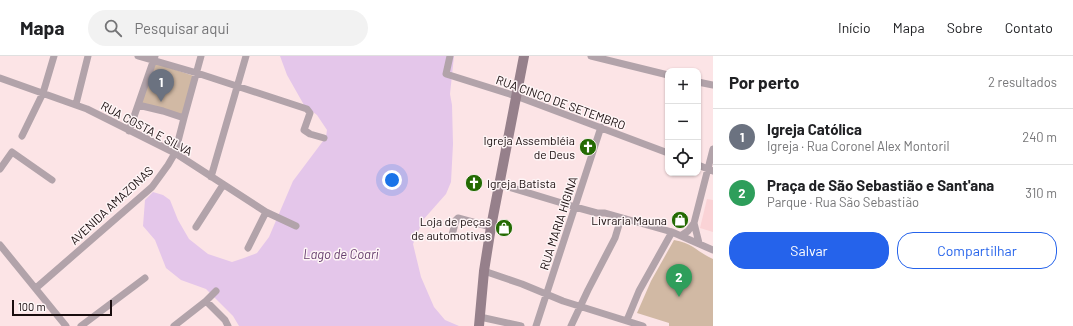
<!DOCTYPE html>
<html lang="pt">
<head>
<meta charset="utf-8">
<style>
  :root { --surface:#fff; --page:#f2f2f2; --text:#202124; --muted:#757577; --line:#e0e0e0; --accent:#2563eb }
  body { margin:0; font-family:Barlow,sans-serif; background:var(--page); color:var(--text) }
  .controls { position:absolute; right:12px; top:12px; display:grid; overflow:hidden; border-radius:8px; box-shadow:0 1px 3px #0004 }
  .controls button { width:36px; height:36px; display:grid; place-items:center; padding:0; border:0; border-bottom:1px solid var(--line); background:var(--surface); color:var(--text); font:20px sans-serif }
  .scale { position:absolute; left:12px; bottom:10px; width:100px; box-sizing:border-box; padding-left:4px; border:2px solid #190d0e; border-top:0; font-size:11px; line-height:14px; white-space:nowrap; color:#190d0e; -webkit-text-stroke:3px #fef5f6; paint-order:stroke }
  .you { position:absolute; left:392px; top:124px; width:14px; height:14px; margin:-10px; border:3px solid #fff; border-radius:50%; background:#1a73e8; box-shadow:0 0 0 6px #1a73e833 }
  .badge { display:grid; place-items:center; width:26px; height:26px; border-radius:50%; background:var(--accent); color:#fff; font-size:13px; font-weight:700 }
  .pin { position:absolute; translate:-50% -33px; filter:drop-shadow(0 1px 2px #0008) }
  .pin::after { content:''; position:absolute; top:21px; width:14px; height:12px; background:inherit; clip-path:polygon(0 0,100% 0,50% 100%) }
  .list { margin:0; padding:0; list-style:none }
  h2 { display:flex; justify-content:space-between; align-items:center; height:52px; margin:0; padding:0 16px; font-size:17px }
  h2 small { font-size:13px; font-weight:400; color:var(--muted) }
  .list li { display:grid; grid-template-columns:26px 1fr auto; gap:12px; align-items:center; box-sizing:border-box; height:56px; padding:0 16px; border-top:1px solid var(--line) }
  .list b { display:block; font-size:15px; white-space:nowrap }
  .list p { margin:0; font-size:13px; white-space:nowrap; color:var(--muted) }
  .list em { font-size:13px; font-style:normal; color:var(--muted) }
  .actions { display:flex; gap:8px; padding:12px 16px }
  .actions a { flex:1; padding:9px 0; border:1px solid var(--accent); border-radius:16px; text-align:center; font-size:14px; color:var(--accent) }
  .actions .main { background:var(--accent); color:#fff }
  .icon { flex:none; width:22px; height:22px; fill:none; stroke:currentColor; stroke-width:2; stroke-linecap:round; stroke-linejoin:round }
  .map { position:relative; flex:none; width:713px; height:270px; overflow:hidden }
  header { display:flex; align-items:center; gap:24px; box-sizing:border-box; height:56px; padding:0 20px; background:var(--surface); border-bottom:1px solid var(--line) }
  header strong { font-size:19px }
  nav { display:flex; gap:22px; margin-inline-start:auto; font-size:14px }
  .search { width:280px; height:36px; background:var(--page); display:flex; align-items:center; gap:10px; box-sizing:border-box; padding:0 14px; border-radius:22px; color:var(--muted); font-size:15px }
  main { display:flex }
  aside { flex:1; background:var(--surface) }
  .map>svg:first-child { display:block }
</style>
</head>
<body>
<header>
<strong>Mapa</strong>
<div class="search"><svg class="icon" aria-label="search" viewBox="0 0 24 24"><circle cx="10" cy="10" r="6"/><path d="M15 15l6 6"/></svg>Pesquisar aqui</div>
<nav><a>Início</a><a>Mapa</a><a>Sobre</a><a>Contato</a></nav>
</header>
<main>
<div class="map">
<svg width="713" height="270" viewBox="0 0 713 270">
  <rect width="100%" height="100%" fill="#fce4e6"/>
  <path fill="#fad3d6" d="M707 143 713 144V176L700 172Z"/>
  <path fill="#d1b9a4" d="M155 7 194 20 182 60 140 48Z
    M674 184C693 187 697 196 713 203V270H669V267L637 257 651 225Z"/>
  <path fill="#e4c6ea" d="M280 0H454L450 38 452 49 453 88 451 126 446 138 423 164 413 188 421 221 434 251 445 264 459 270H239L233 260 206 233 181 224 166 212 155 184 143 170 145 144 153 136 163 139 170 144 178 164 189 183 208 198 232 206 244 202 257 197 269 181 293 125 326 81 327 74 317 59 304 49 287 19Z"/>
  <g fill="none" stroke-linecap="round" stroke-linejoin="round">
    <path stroke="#b2a3aa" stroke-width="7" d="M138 0 197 17 307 53 310 57 304 74 310 78 324 82
      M450 0 446 18 516 40 668 97
      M591 0 668 19
      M0 22 87 53 175 97 266 156 296 170
      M698 26 713 29
      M76 48 88 0
      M138 49 163 55 184 62
      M129 75 155 0
      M22 80 43 37 54 0
      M698 109 713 115
      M0 113 12 96 52 124
      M211 121 246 0
      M499 128 575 151 597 157H605L672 176 713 194
      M694 167 699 187
      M196 171 223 129
      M452 179 456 164 458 162 491 171
      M682 179 688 175 694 167 713 93
      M0 189 66 270
      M248 192 266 156
      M484 215 522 228 563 245 643 270
      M36 232 152 131 168 109 175 97 184 62 201 0
      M206 245 225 264 228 270
      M480 261 521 270
      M627 264 639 235 672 176
      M81 270 145 222
      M174 270 206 245 216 235
      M536 270 601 71
      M571 270 588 234 615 182 621 162"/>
    <path stroke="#96808b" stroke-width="10" d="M479 270 484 215 491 171 524 0"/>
  </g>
  <defs>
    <symbol id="church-disc" viewBox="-11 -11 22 22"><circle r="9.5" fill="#246a03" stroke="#fef5f6"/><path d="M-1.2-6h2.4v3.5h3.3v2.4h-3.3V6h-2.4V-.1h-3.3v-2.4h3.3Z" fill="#fff"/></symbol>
    <symbol id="shop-disc" viewBox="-11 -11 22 22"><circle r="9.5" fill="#246a03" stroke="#fef5f6"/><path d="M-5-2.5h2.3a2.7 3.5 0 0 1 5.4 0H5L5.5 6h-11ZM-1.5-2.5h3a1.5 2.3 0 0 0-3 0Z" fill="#fff"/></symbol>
  </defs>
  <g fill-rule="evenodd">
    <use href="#church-disc" x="578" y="81" width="20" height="20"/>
    <use href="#church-disc" x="464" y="117" width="20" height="20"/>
    <use href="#shop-disc" x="670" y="154" width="20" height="20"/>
    <use href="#shop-disc" x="494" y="162" width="20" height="20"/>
  </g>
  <g text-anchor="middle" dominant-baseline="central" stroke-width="3" stroke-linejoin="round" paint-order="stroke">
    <g font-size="12" fill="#190d0e" stroke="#fef5f6">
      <text transform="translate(561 46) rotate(20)">RUA CINCO DE SETEMBRO</text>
      <text transform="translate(147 72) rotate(28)">RUA COSTA E SILVA</text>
      <text transform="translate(111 149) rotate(-43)">AVENIDA AMAZONAS</text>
      <text transform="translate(558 167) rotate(-72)">RUA MARIA HIGINA</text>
    </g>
    <g font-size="12" fill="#190d0e" stroke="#fef5f6" text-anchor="end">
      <text x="575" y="84">Igreja Assembléia<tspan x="575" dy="14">de Deus</tspan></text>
      <text x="487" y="127" text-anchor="start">Igreja Batista</text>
      <text x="667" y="164">Livraria Mauna</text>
      <text x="491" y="165">Loja de peças<tspan x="491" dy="14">de automotivas</tspan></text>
    </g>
    <g font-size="13" font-style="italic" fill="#694170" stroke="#fef5f6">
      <text x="341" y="198">Lago de Coari</text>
    </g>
  </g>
</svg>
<div class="controls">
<button>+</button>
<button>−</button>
<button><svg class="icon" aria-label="locate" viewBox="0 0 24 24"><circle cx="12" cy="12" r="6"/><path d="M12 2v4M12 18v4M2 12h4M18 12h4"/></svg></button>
</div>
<div class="scale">100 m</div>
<div class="you"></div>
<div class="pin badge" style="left:161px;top:46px;background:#6b7280">1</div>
<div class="pin badge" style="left:679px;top:241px;background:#2e9e5b">2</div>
</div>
<aside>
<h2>Por perto<small>2 resultados</small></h2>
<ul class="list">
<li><span class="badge" style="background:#6b7280">1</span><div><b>Igreja Católica</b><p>Igreja · Rua Coronel Alex Montoril</p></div><em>240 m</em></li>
<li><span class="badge" style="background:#2e9e5b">2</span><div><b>Praça de São Sebastião e Sant'ana</b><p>Parque · Rua São Sebastião</p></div><em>310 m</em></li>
</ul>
<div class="actions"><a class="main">Salvar</a><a>Compartilhar</a></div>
</aside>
</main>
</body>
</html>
